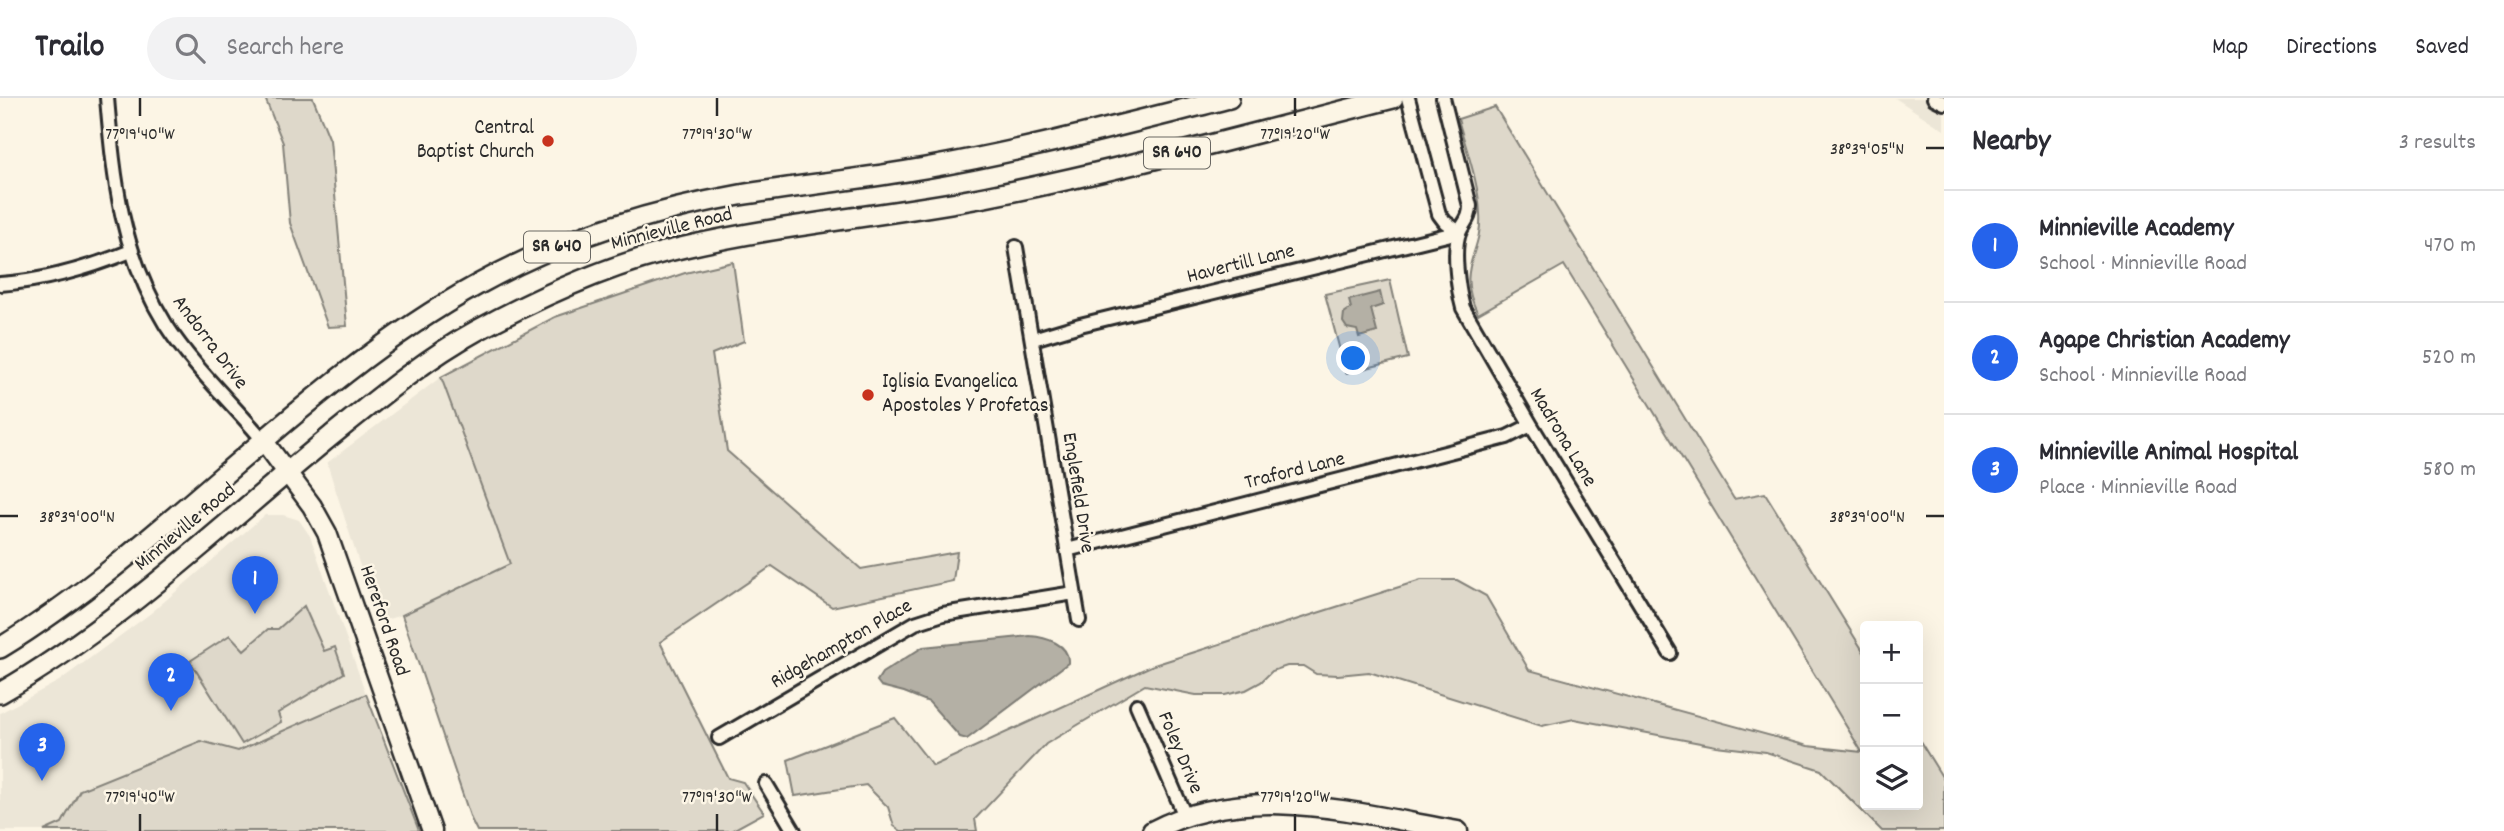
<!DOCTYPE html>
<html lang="en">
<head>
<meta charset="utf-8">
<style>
  :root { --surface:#fff; --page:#f2f2f3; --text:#2b2b33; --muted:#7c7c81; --line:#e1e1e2; --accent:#2563eb }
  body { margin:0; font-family:Dekko,sans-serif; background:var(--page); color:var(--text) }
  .controls { position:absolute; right:21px; bottom:21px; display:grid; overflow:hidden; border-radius:7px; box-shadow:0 7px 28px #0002 }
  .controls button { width:63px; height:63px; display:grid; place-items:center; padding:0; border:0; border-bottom:2px solid var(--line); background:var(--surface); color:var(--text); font:35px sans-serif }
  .you { position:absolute; left:1354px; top:261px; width:24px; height:24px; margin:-18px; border:5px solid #fff; border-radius:50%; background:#1a73e8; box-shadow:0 0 0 10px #1a73e833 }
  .badge { display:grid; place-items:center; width:46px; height:46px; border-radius:50%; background:var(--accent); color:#fff; font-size:23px; font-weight:700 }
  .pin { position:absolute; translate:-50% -58px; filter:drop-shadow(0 2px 4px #0008) }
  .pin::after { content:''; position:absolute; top:37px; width:24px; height:21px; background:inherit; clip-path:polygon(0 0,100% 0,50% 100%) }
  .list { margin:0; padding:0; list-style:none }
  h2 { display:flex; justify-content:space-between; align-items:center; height:91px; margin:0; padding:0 28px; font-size:30px }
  h2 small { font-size:23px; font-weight:400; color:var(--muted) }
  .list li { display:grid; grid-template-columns:46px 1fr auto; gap:21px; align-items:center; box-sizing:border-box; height:112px; padding:0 28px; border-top:2px solid var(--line) }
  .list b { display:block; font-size:26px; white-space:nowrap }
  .list p { margin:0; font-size:23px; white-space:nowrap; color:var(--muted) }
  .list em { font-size:23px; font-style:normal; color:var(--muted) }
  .icon { flex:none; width:38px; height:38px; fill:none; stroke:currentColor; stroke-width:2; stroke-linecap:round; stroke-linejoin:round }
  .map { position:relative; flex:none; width:1944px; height:733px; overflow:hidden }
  header { display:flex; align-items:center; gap:42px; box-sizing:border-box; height:98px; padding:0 35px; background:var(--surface); border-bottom:2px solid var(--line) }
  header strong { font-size:33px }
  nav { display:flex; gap:38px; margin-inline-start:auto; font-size:24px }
  .search { width:490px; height:63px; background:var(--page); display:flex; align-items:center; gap:18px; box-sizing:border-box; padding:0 24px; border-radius:38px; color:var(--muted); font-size:26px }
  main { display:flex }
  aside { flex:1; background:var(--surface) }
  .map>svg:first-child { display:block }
</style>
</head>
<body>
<header>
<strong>Trailo</strong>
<div class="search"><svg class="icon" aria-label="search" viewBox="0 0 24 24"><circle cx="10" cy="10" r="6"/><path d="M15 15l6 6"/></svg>Search here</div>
<nav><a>Map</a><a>Directions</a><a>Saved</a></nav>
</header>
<main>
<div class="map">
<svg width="1944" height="733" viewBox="0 0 1944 733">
  <rect width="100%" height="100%" fill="#fcf5e5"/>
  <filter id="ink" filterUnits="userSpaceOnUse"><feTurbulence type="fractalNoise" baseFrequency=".0143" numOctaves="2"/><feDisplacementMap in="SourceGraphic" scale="14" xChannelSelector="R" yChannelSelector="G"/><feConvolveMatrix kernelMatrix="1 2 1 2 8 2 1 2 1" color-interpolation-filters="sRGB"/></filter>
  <g filter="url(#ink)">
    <path fill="#ece6d7" d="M1895 0H1944V32Z
      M441 279 510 466 402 517 378 524 327 365Z
      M265 417H283L299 422 310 438 366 596 238 653 201 643 80 692 62 725 44 733H0V615L59 583 151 515Z"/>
    <path fill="#ded8ca" stroke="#84827a" stroke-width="2" d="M265 0H313L330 42 347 228 328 229 290 125 283 45Z
      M1495 9 1734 401 1765 395 1865 556V707H1918V640L1944 682V733H1882L1821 672 1766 654 1716 648 1574 621 1542 628 1369 574 1338 577 1316 576 1303 568H1287L1272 573 1261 584 1246 592 1225 597H1196L1145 587 1046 646 975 721 977 733H901L894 728 888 709 866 687 795 698 788 662 895 620 933 668 1151 568 1421 482H1457L1486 498 1529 572 1808 648 1862 654 1564 167 1478 216C1454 168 1483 157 1480 116 1479 85 1466 51 1458 21Z
      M733 164 744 243 712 256 727 353 861 471 957 454 953 483 832 509 772 468 660 544 728 680 743 684 764 715 731 733H477L471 721 402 517 510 466 441 279 555 219 685 175Z
      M1390 182 1408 260 1346 275 1325 196Z
      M304 508 324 553 335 549 344 575 278 615 281 624 242 646 190 563 230 537 244 552 268 531H278Z
      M366 596 419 733H44L62 725 80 692 201 643 238 653Z"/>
    <path fill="#b4b0a5" stroke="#7d7b74" stroke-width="2" d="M1380 194 1383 207 1371 211 1377 234 1359 239 1357 232 1347 230 1343 224 1344 215 1351 210 1349 202Z
      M1030 538C1045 539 1070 546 1068 565L967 641 960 639 929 604 904 594 881 588 877 583 882 575 923 549Z"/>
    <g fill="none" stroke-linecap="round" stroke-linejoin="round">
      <defs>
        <path id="street" d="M107 0C114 83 121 154 166 227 193 269 231 304 263 342
          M1408 0 1439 116 1445 124 1459 134
          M1443 0 1470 108C1470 120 1465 123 1460 133 1452 150 1458 191 1463 210L1531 327 1670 555
          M1934 0 1944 5
          M1016 149 1079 522
          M0 186C45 183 89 170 131 153
          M1033 241 1080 227 1459 134
          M1067 452 1507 339 1531 327
          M1137 607 1185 718
          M719 640 915 525 943 516 1074 495
          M766 686 794 733"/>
        <path id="secondary" d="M263 342 312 408 327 435 432 733
          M1152 733C1248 682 1358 716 1458 733"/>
        <path id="primary" d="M0 550C171 445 302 283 479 186 560 141 650 113 740 97 802 87 864 81 925 70 1028 52 1129 25 1229 0
          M0 595C122 525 223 426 331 338 377 301 425 261 476 233 542 197 612 165 685 149 784 126 885 118 985 99 1122 72 1258 34 1393 0"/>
      </defs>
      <use href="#street" stroke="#2b2b2b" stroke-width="18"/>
      <use href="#secondary" stroke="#2b2b2b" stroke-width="23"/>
      <use href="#primary" stroke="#2b2b2b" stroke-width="24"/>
      <use href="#street" stroke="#fcf5e5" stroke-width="12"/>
      <use href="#secondary" stroke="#fcf5e5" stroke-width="18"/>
      <use href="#primary" stroke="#fcf5e5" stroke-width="19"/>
    </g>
  </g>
  <path fill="none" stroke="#2b2b2b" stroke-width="2.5" d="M140 0V18M717 0V18M1295 0V18M1926 50H1944M0 418H18M1926 418H1944M140 716V733M717 716V733M1295 716V733"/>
  <g fill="#c8321e" stroke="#fcf5e5" stroke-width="2.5">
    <circle cx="548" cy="43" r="7"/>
    <circle cx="868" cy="297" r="7"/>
  </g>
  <g text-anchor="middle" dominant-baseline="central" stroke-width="5" stroke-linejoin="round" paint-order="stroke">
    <g fill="#fcf5e5" stroke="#6a6863" stroke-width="2">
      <rect x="1144" y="39.5" width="66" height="31" rx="5"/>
      <rect x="524" y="133.5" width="66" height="31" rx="5"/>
    </g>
    <g font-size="19" font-weight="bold" fill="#2b2b2b">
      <text x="1177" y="55">SR 640</text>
      <text x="557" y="149">SR 640</text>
    </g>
    <g font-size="21" fill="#2b2b2b" stroke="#fcf5e5" text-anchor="end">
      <text x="534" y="31">Central<tspan x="534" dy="24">Baptist Church</tspan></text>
      <text x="882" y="285" text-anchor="start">Iglisia Evangelica<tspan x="882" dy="24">Apostoles Y Profetas</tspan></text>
    </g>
    <g font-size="21" fill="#2b2b2b" stroke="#fcf5e5">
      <text transform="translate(672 132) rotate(-14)">Minnieville Road</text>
      <text transform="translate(1241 167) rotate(-14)">Havertill Lane</text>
      <text transform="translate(209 245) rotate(53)">Andorra Drive</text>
      <text transform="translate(1562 340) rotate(59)">Madrona Lane</text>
      <text transform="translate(1295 374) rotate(-14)">Traford Lane</text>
      <text transform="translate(1077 395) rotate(81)">Englefield Drive</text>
      <text transform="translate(186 430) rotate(-40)">Minnieville Road</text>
      <text transform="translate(383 523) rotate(71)">Hereford Road</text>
      <text transform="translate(842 547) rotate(-30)">Ridgehampton Place</text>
      <text transform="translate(1179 655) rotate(67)">Foley Drive</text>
    </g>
  </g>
  <g font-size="18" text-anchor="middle" fill="#2b2b2b" stroke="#fcf5e5" stroke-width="5" stroke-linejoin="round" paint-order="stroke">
    <text x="140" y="41">77°19'40"W</text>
    <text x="717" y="41">77°19'30"W</text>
    <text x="1295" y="41">77°19'20"W</text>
    <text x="1867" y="56">38°39'05"N</text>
    <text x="77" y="424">38°39'00"N</text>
    <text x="1867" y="424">38°39'00"N</text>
    <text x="140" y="704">77°19'40"W</text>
    <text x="717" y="704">77°19'30"W</text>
    <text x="1295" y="704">77°19'20"W</text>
  </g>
</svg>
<div class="controls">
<button>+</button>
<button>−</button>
<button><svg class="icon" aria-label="layers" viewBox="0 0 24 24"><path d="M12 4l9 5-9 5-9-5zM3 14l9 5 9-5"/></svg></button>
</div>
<div class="you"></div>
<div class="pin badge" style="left:255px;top:516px">1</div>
<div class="pin badge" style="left:171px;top:613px">2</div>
<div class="pin badge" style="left:42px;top:683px">3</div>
</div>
<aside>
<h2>Nearby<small>3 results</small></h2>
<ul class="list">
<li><span class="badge">1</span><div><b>Minnieville Academy</b><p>School · Minnieville Road</p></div><em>470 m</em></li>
<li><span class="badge">2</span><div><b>Agape Christian Academy</b><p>School · Minnieville Road</p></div><em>520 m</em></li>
<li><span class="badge">3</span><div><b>Minnieville Animal Hospital</b><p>Place · Minnieville Road</p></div><em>580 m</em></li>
</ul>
</aside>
</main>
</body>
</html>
